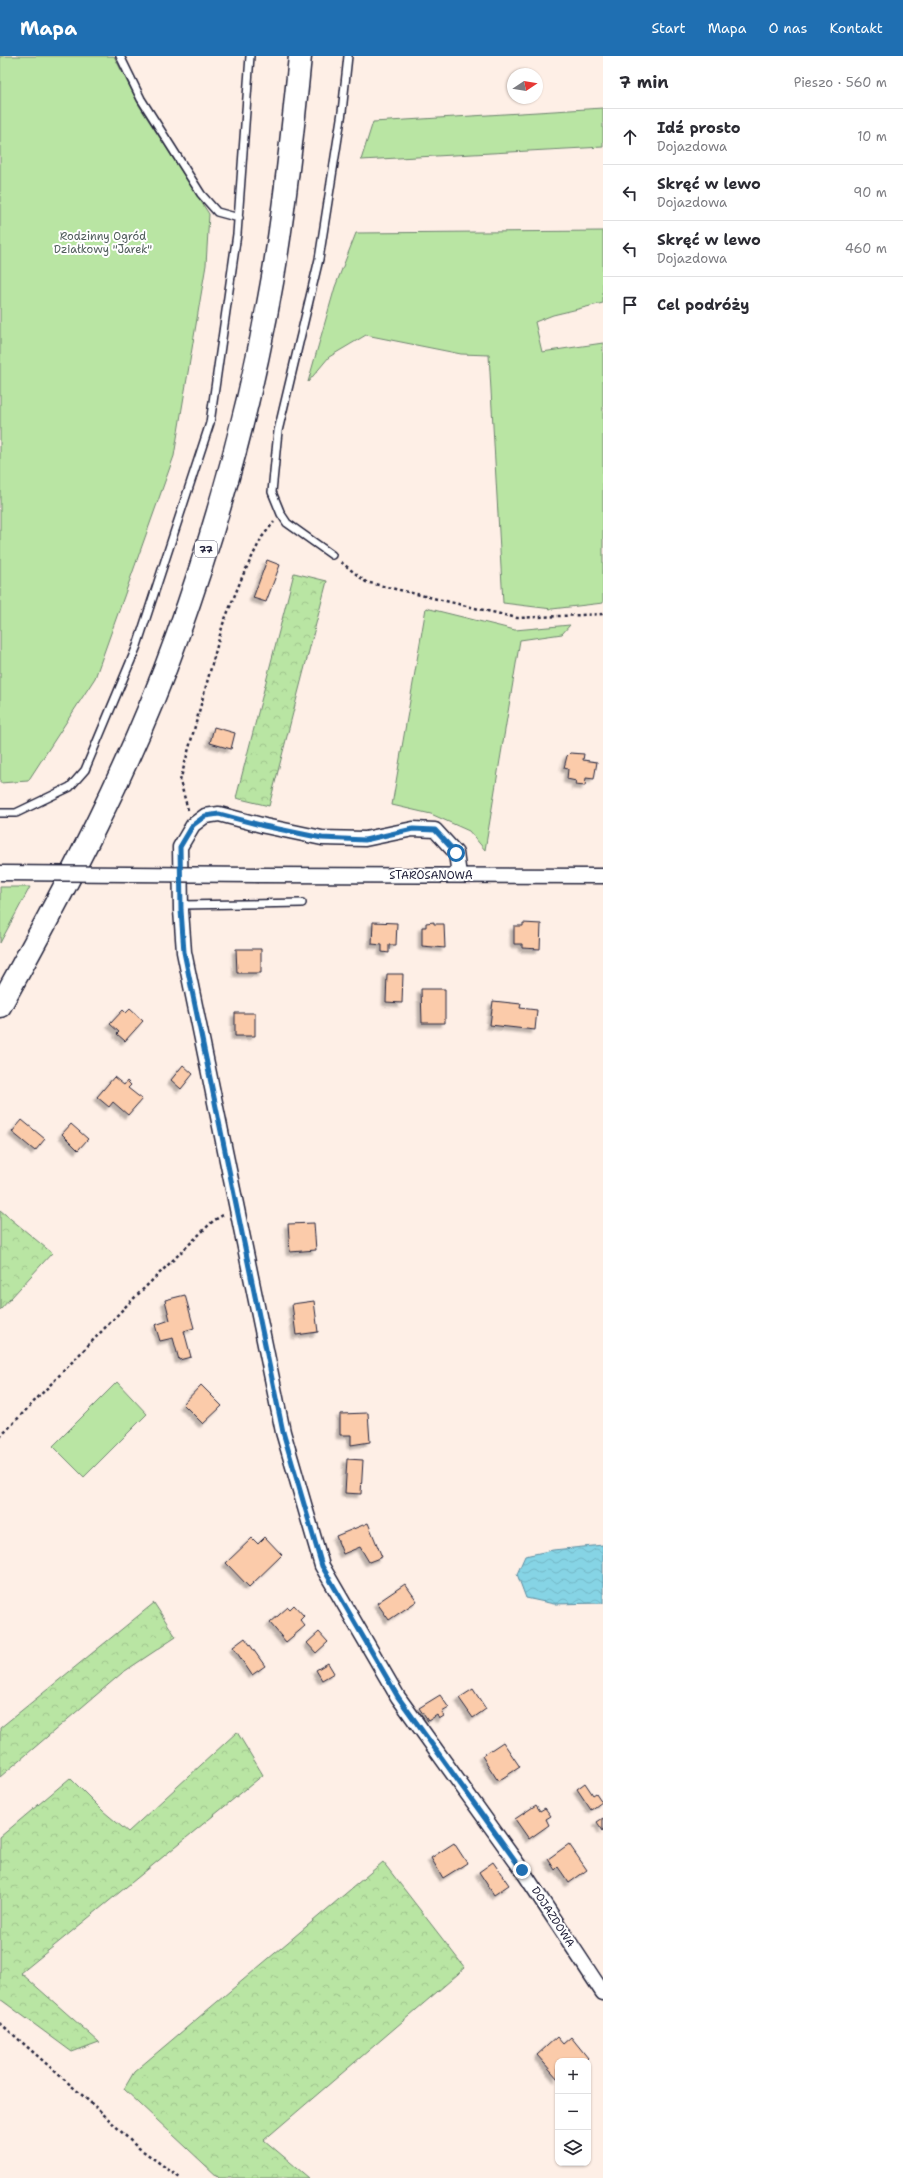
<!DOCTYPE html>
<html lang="pl">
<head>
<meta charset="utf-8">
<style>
  :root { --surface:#fff; --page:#f2f2f3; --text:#2b2b33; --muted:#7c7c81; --line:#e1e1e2; --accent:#1f6fb2 }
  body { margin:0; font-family:"Shantell Sans",sans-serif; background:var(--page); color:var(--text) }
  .controls { position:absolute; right:12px; bottom:12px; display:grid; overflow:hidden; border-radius:8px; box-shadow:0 1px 3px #0004 }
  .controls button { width:36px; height:36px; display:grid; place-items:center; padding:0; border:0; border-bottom:1px solid var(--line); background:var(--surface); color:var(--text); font:20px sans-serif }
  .compass { position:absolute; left:507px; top:12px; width:36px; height:36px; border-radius:50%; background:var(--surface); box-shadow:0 1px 3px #0004; rotate:78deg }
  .stop { position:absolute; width:12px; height:12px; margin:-9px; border:3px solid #1f6fb2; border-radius:50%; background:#fff }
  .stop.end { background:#1f6fb2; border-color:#fff; box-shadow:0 1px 4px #0008 }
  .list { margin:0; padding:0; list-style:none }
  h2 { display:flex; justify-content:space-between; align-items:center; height:52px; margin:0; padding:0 16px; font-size:17px }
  h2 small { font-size:13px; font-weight:400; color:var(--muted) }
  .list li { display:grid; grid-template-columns:26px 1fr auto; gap:12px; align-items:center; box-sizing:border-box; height:56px; padding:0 16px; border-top:1px solid var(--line) }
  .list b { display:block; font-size:15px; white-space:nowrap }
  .list p { margin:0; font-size:13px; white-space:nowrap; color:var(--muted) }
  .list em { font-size:13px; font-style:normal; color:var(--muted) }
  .icon { flex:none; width:22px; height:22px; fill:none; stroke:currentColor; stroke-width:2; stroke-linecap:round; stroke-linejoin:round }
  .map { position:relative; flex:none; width:603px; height:2122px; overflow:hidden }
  header { display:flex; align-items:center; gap:24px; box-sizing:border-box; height:56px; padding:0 20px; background:var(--accent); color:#fff }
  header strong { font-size:19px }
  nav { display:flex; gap:22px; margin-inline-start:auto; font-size:14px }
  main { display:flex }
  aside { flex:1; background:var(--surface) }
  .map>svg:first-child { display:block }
</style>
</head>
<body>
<header>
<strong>Mapa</strong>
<nav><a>Start</a><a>Mapa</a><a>O nas</a><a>Kontakt</a></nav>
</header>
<main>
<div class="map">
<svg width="603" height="2122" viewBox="0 0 603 2122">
  <defs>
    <pattern id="forest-crowns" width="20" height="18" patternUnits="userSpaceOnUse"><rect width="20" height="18" fill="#b9e5a3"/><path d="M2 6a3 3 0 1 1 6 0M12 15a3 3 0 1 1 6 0" fill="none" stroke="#9fc48d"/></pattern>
    <pattern id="water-waves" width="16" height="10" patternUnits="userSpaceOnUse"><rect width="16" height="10" fill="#86d4e5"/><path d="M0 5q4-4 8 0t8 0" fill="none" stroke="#73b6c5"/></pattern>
    <filter id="shadow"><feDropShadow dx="-3.5" dy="3.5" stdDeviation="1" flood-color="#0004"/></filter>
  </defs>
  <rect width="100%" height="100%" fill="#feefe6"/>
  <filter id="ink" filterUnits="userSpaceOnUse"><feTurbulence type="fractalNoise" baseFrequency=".025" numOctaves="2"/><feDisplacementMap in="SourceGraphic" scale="8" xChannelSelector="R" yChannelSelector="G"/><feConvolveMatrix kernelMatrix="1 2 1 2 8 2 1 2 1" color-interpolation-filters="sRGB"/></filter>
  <g filter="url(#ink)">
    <path fill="#b9e5a3" stroke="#6e846f" d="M0 0H114L140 51 209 158 206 209 174 400 95 622 28 725 0 727Z
      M603 52V91L361 104 373 66Z
      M603 175V247L553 259 535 266 542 296 603 287V547L552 553 503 547 489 299 461 298 366 279 329 301 308 326 335 231 356 177Z
      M426 552 515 574 570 569 562 578 520 584 485 794 469 775 431 758 392 749Z
      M0 831H30L0 887Z
      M117 1326 147 1358 84 1421 53 1390Z"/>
    <path fill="url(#forest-crowns)" stroke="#6e846f" d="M294 517 327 525 269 750 236 742Z
      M0 1154 52 1197 0 1254Z
      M154 1547 176 1581 122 1617 0 1721V1672Z
      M237 1676 263 1719 21 1917 99 1986 72 1996 0 1943V1781L70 1722 103 1755 128 1776Z
      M383 1806 465 1912 264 2084 309 2122H219L124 2033 134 2016Z"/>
    <path fill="url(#water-waves)" stroke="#5e8da1" d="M603 1489V1547L554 1548 526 1542 517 1518 525 1500 553 1494Z"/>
    <path fill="#fbcbaa" stroke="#22223b" filter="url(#shadow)" d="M267 504 280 509 266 546 253 542Z
      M214 671 235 677 231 693 210 687Z
      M570 697 584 698 583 704 597 706 594 723 586 722 585 730 575 729 576 725 567 723 568 713 564 712 567 700Z
      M373 866 397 867 396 889H389V897L382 896V889L372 888Z
      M434 866V868H444L445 892 422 890V871H426V867Z
      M523 867 541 868 540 893 522 892V888H514V870H523Z
      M236 893H261V917H237Z
      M387 918H403L402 947 386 946Z
      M421 933H445V967H422Z
      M493 945 521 948 520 952 537 954 535 974 490 969Z
      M130 953 143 965 125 985 117 978 119 976 110 968 123 954 126 957Z
      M235 957H255V980H235Z
      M183 1009 193 1018 181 1033 171 1024Z
      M114 1021 124 1029 127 1025 131 1029 128 1032 142 1043 128 1059 113 1046 109 1051 97 1041Z
      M22 1064 45 1083 35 1095 12 1076Z
      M71 1068 88 1083 78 1094 62 1078Z
      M314 1167 316 1194 290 1196 288 1168Z
      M185 1239 194 1272 184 1275 191 1301 179 1304 173 1282 160 1285 155 1269 170 1264 165 1244Z
      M314 1245 318 1276 296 1279 292 1248Z
      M201 1329 222 1350 203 1368 183 1348Z
      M368 1357 370 1386 351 1389V1379H340V1358Z
      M347 1403 363 1404 361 1438 345 1437Z
      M368 1467 382 1501 369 1506 360 1491 343 1498 336 1480Z
      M265 1481 282 1499 249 1531 226 1507 252 1482 258 1488Z
      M405 1528 417 1545 389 1564 377 1547Z
      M294 1549 304 1560 300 1564 305 1570 286 1586 270 1567 288 1551 290 1553Z
      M319 1576 328 1586 316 1597 307 1587Z
      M245 1582 265 1610 252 1619 233 1591Z
      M328 1607 334 1617 322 1624 316 1614Z
      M473 1633 486 1653 473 1662 459 1642Z
      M440 1639 449 1652 442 1656 444 1660 439 1663 437 1659 428 1665 419 1652Z
      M503 1686 520 1711 498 1725 482 1700Z
      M585 1727 593 1739 596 1737 602 1746 591 1754 577 1733Z
      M536 1749 540 1755 545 1752 551 1760 546 1763 549 1769 529 1783 515 1763Z
      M603 1762V1775L597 1766Z
      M454 1787 467 1807 443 1822 431 1802Z
      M569 1788 587 1814 569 1827 558 1811 555 1814 548 1803Z
      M493 1806 509 1829 494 1839 479 1816Z
      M557 1981 563 1988 571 1981 588 2002 585 2005H558V2023L537 1999Z"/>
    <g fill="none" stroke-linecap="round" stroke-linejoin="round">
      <defs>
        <path id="lane" d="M120 0 141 43 201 138 217 156 239 162
          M332 499 287 467 281 458 272 436 278 375 319 203 342 56 348 0
          M0 757H16L70 731 85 714 137 590 210 367 237 178 250 0
          M181 849 302 847"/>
        <path id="street" d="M258 819 603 820
          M459 819 456 797 435 774 413 773 365 783 322 782 265 770 219 758 205 760 193 769 180 791 181 854 184 896 283 1376 322 1510 398 1641 522 1814 603 1937"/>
        <path id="primary" d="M0 950C66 831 131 710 177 581 219 464 252 343 273 221 285 148 293 74 300 0"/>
      </defs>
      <use href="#lane" stroke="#22223b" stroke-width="10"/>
      <use href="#street" stroke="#22223b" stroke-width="17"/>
      <use href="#primary" stroke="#22223b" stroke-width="25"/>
      <path stroke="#22223b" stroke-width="2.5" stroke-dasharray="3 3" stroke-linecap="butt" d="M341 506 366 526 517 562 603 558
        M188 754 180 725 223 568 243 519 262 481 274 466
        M0 1381 126 1250 213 1165 223 1159
        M0 1967 99 2054 136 2090 180 2122"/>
      <use href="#lane" stroke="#fff" stroke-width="7"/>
      <use href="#street" stroke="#fff" stroke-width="14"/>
      <use href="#primary" stroke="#fff" stroke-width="22"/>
      <defs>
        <path id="street-bridge" d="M0 817 258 819"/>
      </defs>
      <use href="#street-bridge" stroke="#22223b" stroke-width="17" stroke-linecap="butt"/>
      <use href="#street-bridge" stroke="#fff" stroke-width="14"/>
    </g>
  </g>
  <g fill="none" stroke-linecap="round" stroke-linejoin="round" filter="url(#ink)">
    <path stroke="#1f6fb2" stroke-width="5" d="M456 797 435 774 413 773 365 784 322 782 264 770 219 758 205 760 193 769 180 791 181 854 184 896 283 1376 322 1510 398 1641 522 1814"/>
  </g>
  <g text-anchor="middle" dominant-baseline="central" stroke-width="4" stroke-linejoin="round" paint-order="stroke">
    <rect fill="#fff" stroke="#646476" stroke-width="1" x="195" y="485" width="22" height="16" rx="3"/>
    <g font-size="10" font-weight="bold" fill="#22223b">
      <text x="206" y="493">77</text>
    </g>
    <g font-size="11" fill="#4f5c5a" stroke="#fff">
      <text x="103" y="180">Rodzinny Ogród<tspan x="103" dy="13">Działkowy "Jarek"</tspan></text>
    </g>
    <g font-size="11" fill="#22223b" stroke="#fff">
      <text x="431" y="819">STAROSANOWA</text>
      <text transform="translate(553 1861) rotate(57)">DOJAZDOWA</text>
    </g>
  </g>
</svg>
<div class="controls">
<button>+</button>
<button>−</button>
<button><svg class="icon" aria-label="layers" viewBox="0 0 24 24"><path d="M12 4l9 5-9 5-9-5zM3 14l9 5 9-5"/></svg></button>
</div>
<svg class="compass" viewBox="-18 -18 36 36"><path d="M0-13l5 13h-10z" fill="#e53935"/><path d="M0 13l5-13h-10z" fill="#7c7c81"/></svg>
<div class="stop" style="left:456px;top:797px"></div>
<div class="stop end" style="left:522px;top:1814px"></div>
</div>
<aside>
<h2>7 min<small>Pieszo · 560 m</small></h2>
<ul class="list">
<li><svg class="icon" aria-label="ahead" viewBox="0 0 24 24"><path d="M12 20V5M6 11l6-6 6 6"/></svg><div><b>Idź prosto</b><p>Dojazdowa</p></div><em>10 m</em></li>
<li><svg class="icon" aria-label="left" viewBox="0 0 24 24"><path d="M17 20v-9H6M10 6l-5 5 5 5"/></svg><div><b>Skręć w lewo</b><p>Dojazdowa</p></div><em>90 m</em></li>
<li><svg class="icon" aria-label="left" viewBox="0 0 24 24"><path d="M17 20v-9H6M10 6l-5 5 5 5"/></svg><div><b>Skręć w lewo</b><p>Dojazdowa</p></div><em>460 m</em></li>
<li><svg class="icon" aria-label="arrive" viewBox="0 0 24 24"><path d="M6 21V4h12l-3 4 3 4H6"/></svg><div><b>Cel podróży</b></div></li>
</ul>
</aside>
</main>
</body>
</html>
